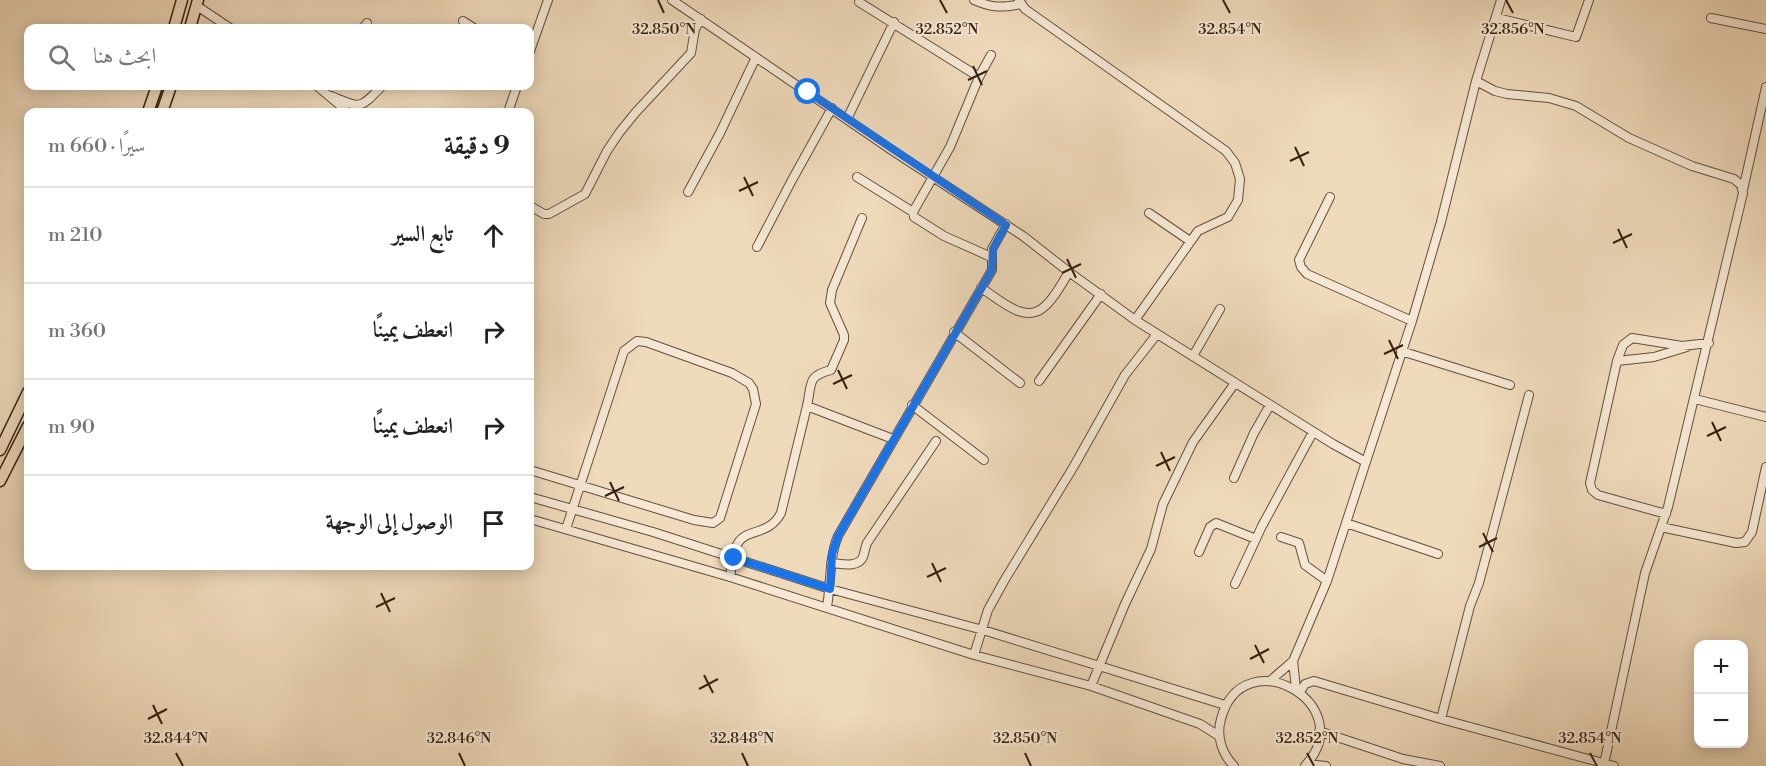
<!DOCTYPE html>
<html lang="ar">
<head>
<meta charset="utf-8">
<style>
  :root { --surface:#fff; --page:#f6f6f6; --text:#222; --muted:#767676; --line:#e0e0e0 }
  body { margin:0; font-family:"Libre Bodoni",Amiri,serif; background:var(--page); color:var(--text); direction:rtl }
  .controls { position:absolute; right:18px; bottom:18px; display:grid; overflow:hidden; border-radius:12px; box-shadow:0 3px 15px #0003 }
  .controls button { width:54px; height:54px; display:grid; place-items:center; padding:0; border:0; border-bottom:2px solid var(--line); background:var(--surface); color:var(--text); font:30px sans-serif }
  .stop { position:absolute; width:18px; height:18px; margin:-14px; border:4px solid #1a73e8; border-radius:50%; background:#fff }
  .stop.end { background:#1a73e8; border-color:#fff; box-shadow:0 2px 6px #0008 }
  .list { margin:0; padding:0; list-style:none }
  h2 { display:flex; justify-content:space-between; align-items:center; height:78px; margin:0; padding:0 24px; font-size:26px }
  h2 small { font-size:20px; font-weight:400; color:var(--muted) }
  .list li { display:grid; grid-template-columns:39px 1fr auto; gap:18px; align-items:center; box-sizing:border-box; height:96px; padding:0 24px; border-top:2px solid var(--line) }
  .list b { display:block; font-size:22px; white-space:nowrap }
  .list em { font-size:20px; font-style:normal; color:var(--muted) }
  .icon { flex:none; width:33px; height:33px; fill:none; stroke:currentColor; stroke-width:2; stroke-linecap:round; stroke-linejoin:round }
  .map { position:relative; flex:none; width:1766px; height:766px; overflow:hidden; direction:ltr }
  .search { position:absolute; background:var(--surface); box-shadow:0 3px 15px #0003; left:24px; top:24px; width:510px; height:66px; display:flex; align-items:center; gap:15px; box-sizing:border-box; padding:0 21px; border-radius:12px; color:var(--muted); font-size:22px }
  .panel { position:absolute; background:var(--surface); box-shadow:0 3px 15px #0003; left:24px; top:108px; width:510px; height:462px; border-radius:12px; direction:rtl }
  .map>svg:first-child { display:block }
</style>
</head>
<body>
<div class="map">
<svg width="1766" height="766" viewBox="0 0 1766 766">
  <rect width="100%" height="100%" fill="#efdabb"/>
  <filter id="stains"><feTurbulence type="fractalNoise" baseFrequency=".00333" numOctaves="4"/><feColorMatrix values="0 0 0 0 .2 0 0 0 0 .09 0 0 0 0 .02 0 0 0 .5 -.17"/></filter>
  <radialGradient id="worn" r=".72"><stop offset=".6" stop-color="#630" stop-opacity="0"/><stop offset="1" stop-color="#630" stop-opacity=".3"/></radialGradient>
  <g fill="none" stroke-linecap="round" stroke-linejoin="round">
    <defs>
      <path id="minor" d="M672 0 893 151 1023 236 1069 272 1135 320 1333 444 1366 462
        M974 0C991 8 1002 8 1021 4
        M1019 0 1025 9 1226 151 1235 163 1240 179 1238 200 1228 217 1198 231 1135 320
        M859 2 979 77
        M197 6 230 28
        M1497 18 1576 37 1589 0
        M1711 18 1766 29
        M463 21 474 28
        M363 28 367 23
        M530 51 548 0
        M1476 81 1495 91 1507 94 1549 98 1576 106 1629 138 1692 166 1734 179 1741 185 1743 193 1668 507 1645 573 1604 764
        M317 86 348 112
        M331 96C361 108 359 110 382 86
        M508 112 517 86
        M847 119 894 22
        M857 177 913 212
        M1743 190 1766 87
        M688 192 720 133 756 57
        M1330 197 1299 260 1301 267 1307 274 1412 321
        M530 206 544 214H549L585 194 607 151 619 133 636 112 691 53 695 29 701 19
        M1149 213 1190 241
        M757 247 792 180 832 108
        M991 257 944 236 914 217 913 212 950 147 979 77 991 55
        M981 288C998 298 1024 325 1044 307 1054 299 1062 283 1069 272
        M954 332 1020 383
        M1401 351 1510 385
        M1193 356 1220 309
        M1617 361 1654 357 1687 347
        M1039 381 1101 294
        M1695 399 1766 417
        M912 405 984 460
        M807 406C812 383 807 376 831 370L844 340V335L830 303 832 290 862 218
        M530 470 694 520 713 523 720 518 756 404 753 389 749 383 732 373 646 342 637 341 624 351 566 529
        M1234 478 1254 433 1270 405
        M530 497 653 532 830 589 983 630 1225 705
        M1666 514 1598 495 1592 490 1590 483 1617 361 1623 345 1632 338 1682 346 1709 343
        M530 519 730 577 974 655 1091 686 1200 724 1219 736
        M1346 523 1438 554
        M1661 527 1736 543 1745 542 1752 532 1766 467
        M1281 537 1299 543 1305 565 1327 581
        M1199 552 1210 527 1216 523 1256 539
        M831 563C842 564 858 568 863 557 865 552 865 547 867 543L936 441
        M730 577C732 567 732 552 738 543 747 528 769 536 781 513L807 406 893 439
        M1235 584 1262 526 1313 432
        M827 607C831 584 829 557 838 536L992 270V249L1006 224
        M974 655 988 610 1004 581 1074 466 1125 375 1157 334
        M1293 661 1296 689
        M1270 681 1293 661 1327 581 1412 321 1441 222 1476 81 1501 0
        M1091 686 1125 604 1151 549 1163 504 1193 442 1235 383
        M1300 692 1305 684 1314 681 1441 719 1614 766
        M1441 719 1470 606 1479 583 1529 395
        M1319 731 1403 759 1440 766
        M1307 764 1326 766
        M1234 766C1222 754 1216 736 1221 719 1243 637 1362 705 1305 766"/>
      <path id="major" d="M174 28 182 0
        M190 28 198 0
        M148 112 157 86
        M162 112 171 86
        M0 450 28 392
        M0 481 28 426"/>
    </defs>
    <use href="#minor" stroke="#644f3a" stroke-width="10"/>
    <use href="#major" stroke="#35210f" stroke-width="13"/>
    <use href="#minor" stroke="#f5e7d3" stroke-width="8"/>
    <use href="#major" stroke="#efdabb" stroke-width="10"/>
  </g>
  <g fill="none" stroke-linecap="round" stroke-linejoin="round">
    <path stroke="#1a73e8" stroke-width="8" d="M734 558 830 589 832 554 838 536 992 270 993 249 1006 225 808 92"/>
  </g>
  <path fill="none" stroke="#35210f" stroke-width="2" d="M658 0 664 13M940 0 947 13M1223 0 1230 13M1506 0 1513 13M973 66 982 85M968 80 987 71M1295 147 1304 166M1290 161 1309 152M744 177 753 196M739 191 758 182M1618 229 1627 248M1613 243 1632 234M1067 259 1076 278M1062 273 1081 264M1389 340 1398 359M1384 354 1403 345M838 370 847 389M833 384 852 375M1712 422 1721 441M1707 436 1726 427M1161 452 1170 471M1156 466 1175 457M610 482 619 501M605 496 624 487M1483 533 1493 552M1479 547 1497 538M932 563 941 582M927 577 946 568M381 593 390 612M376 607 395 598M1255 645 1264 663M1250 659 1269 649M704 675 713 693M699 689 718 679M153 705 162 724M148 719 167 709M176 753 183 766M459 753 465 766M742 753 748 766M1025 753 1031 766M1307 753 1314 766M1590 753 1597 766"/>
  <g font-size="15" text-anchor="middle" fill="#35210f" stroke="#f5e7d3" stroke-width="4.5" stroke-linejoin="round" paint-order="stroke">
    <text x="664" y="34">32.850°N</text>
    <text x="947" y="34">32.852°N</text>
    <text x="1230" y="34">32.854°N</text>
    <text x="1513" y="34">32.856°N</text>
    <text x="176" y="743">32.844°N</text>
    <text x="459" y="743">32.846°N</text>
    <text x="742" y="743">32.848°N</text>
    <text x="1025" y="743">32.850°N</text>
    <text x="1307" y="743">32.852°N</text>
    <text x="1590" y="743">32.854°N</text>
  </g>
  <rect width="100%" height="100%" filter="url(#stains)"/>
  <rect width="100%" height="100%" fill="url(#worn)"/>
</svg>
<div class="controls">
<button>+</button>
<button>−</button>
</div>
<div class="stop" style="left:808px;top:92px"></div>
<div class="stop end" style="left:734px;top:558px"></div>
<div class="search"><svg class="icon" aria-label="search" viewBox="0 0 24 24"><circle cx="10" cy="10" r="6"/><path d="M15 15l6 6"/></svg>ابحث هنا</div>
<section class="panel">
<h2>9 دقيقة<small>سيرًا · 660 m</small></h2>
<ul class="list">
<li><svg class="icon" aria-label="ahead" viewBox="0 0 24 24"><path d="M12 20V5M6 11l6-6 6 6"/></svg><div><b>تابع السير</b></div><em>210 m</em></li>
<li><svg class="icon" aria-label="right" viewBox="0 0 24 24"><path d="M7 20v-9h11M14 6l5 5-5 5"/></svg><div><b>انعطف يمينًا</b></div><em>360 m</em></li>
<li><svg class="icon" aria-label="right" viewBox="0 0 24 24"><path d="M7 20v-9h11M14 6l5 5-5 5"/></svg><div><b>انعطف يمينًا</b></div><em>90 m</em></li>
<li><svg class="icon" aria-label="arrive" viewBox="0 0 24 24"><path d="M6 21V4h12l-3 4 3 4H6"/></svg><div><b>الوصول إلى الوجهة</b></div></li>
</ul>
</section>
</div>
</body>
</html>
